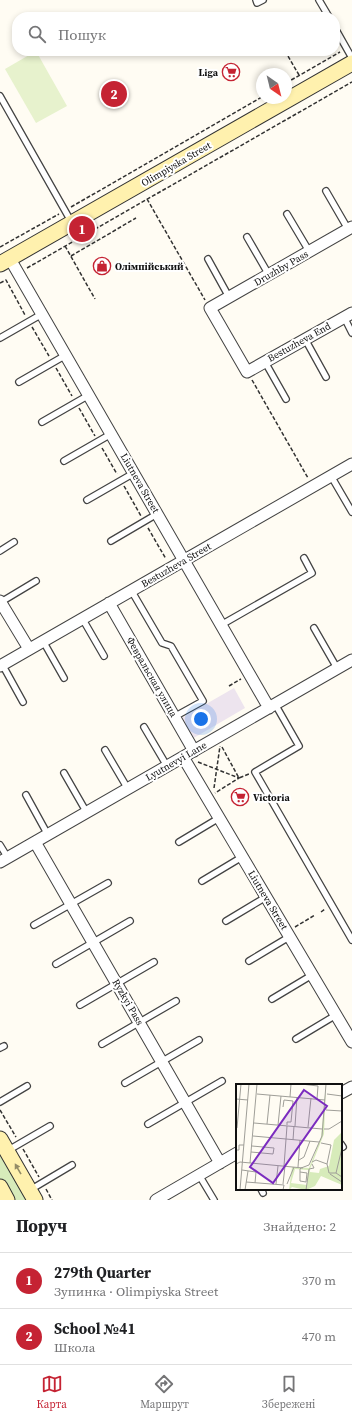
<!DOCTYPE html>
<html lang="uk">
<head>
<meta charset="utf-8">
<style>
  :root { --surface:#fff; --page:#f6f6f6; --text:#202124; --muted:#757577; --line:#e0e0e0; --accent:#c52333 }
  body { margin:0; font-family:"Source Serif 4",serif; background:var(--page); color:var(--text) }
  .compass { position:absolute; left:256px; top:68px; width:36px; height:36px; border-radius:50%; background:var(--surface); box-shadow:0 2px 6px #0003; rotate:145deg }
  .you { position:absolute; left:201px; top:719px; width:14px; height:14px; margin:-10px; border:3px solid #fff; border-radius:50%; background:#1a73e8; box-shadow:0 0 0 6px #1a73e833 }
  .badge { display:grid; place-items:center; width:26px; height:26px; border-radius:50%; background:var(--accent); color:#fff; font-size:13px; font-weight:700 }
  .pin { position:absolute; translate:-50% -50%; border:2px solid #fff; box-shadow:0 1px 4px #0006 }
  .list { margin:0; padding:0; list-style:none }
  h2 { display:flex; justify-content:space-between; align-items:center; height:52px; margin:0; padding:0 16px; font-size:17px }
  h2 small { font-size:13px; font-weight:400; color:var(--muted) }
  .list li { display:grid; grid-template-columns:26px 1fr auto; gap:12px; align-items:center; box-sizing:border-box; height:56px; padding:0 16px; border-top:1px solid var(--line) }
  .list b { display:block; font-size:15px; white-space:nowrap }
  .list p { margin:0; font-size:13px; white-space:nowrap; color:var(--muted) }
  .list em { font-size:13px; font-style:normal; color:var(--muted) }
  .icon { flex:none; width:22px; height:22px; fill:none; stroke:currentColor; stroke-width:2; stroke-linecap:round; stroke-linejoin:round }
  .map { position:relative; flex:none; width:352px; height:1200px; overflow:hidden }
  .search { position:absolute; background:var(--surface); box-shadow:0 2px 6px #0003; left:12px; right:12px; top:12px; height:44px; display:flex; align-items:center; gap:10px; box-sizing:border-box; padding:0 14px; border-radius:16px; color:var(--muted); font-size:15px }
  .sheet { height:164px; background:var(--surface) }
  nav { display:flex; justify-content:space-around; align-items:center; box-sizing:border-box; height:56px; border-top:1px solid var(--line); background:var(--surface); font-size:11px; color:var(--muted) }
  nav a { display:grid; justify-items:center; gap:2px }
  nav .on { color:var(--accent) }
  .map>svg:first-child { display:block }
</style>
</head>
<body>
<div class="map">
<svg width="352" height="1200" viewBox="0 0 352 1200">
  <rect width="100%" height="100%" fill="#fffcf3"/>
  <path fill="#ede4ee" d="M234 688 245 708 192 739 180 719Z"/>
  <path fill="#d7ebba" d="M0 1139 36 1200H8L0 1186Z"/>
  <path fill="#e7f2cd" d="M36 51 67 106 36 123 5 69Z"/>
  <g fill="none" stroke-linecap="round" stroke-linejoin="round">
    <defs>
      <path id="lane" d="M256 0 257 3 263 0
        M319 0 329 17
        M335 28 352 58
        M0 96 72 223
        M326 191 348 229
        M287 214 309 251
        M247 237 269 275
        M208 259 229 297
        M344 317 352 333
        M0 338 42 314
        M305 339 326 377
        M265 362 286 399
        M19 382 66 355
        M42 422 89 395
        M64 461 111 434
        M331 476 352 512
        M87 500 134 473
        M111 541 157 514
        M0 551 14 542
        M131 590 162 643 171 646 203 701 174 717
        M1 602 36 581
        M82 618 104 656
        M221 625 312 573 304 558
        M314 628 337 668
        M43 641 64 678
        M2 664 23 702
        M275 704 299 746 255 772 352 940
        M144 727 167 766
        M105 750 128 789
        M64 773 87 813
        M26 795 48 835
        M179 842 219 818
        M0 845 8 858
        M202 881 242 857
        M226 921 266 897
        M34 925 108 883
        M249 961 289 937
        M56 964 130 921
        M272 999 312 975
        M80 1005 154 962
        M296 1039 336 1015
        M102 1044 176 1001
        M0 1048 4 1046
        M125 1083 199 1040
        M0 1102 27 1086
        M148 1124 222 1081
        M341 1144 343 1147
        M7 1151 50 1126
        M199 1175 214 1200
        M261 1189 263 1193
        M30 1190 72 1165"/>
      <path id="street" d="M352 227 210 308 247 372 352 313
        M10 259 269 708
        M0 601 29 649
        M109 603 194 751
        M0 666 352 464
        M183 757 352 1042
        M35 842 220 1163
        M0 862 352 660
        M341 1093 352 1087
        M156 1200 237 1153"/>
      <path id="secondary" d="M0 264 352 63
        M0 1139 35 1200
        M0 1187 7 1200"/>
    </defs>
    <use href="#lane" stroke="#434343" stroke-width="8"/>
    <use href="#street" stroke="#434343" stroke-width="13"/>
    <use href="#secondary" stroke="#323232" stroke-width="17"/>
    <path stroke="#323232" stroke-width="1.5" stroke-dasharray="4 2" stroke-linecap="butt" d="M265 16V17
      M285 51 299 75
      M286 83 340 52
      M147 199 205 300
      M71 207 262 97
      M65 246 95 299
      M0 247 59 214
      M71 256 136 218
      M27 268 352 82
      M0 283 6 280 25 315
      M32 327 49 356
      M56 368 72 396
      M252 380 308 478
      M79 408 95 436
      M102 448 117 474
      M124 486 141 516
      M148 528 166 559
      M229 686 241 679
      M222 747 239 778 249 774
      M198 762 239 778 215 793
      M214 788 220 746
      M321 912 325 909
      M295 927 315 915
      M0 1110 16 1137
      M23 1149 39 1177
      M46 1189 52 1200"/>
    <use href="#lane" stroke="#fff" stroke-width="5.5"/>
    <use href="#street" stroke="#fff" stroke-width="11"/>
    <use href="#secondary" stroke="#fff1ae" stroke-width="15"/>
  </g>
  <defs><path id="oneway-solid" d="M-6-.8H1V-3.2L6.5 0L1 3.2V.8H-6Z"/></defs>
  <use fill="#938c67" href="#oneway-solid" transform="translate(18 1169) rotate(-120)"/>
  <defs>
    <symbol id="supermarket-ring" viewBox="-11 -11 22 22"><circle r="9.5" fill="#fff" stroke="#c52333" stroke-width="1.5"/><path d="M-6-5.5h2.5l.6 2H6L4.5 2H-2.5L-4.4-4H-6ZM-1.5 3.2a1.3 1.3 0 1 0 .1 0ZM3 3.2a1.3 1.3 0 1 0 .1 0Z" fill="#c52333"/></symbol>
    <symbol id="shop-ring" viewBox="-11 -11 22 22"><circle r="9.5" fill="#fff" stroke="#c52333" stroke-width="1.5"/><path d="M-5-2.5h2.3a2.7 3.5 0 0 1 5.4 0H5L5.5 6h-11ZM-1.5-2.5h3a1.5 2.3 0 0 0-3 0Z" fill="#c52333"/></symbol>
  </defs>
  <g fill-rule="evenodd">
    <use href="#supermarket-ring" x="221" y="62" width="20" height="20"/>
    <use href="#shop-ring" x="92" y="256" width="20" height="20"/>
    <use href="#supermarket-ring" x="230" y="787" width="20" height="20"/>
  </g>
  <g text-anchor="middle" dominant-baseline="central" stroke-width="4" stroke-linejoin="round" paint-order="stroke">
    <g font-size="10" font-weight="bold" fill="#101010" stroke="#fff" text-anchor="start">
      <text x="218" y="72" text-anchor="end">Liga</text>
      <text x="115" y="266">Олімпійський</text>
      <text x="253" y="797">Victoria</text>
    </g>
    <g font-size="10" fill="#101010" stroke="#fff">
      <text transform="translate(176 164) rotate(-30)">Olimpiyska Street</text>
      <text transform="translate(281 268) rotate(-30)">Druzhby Pass</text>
      <text transform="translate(299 342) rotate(-29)">Bestuzheva End</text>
      <text transform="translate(140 483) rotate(60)">Liutneva Street</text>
      <text transform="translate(176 565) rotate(-30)">Bestuzheva Street</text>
      <text transform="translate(152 677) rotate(60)">Февральская улица</text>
      <text transform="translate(176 761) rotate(-30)">Lyutnevyi Lane</text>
      <text transform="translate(268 900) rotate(59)">Liutneva Street</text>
      <text transform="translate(128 1002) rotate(60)">Ryzkyi Pass</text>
    </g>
  </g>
  <g transform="translate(236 1084)">
    <rect width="106" height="106" fill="#fffcf3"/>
    <path d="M90 0 88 50 74 85V88L83 89 84 85 93 82 98 56 106 48V101L85 92 79 102 70 106 56 103 53 106 56 83 73 84 85 54ZM59 85 72 86 71 101 55 99Z" fill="#d7ebba" fill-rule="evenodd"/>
    <path fill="none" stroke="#9f9e98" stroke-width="1" d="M65 0 82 2 81 15M21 10 89 16M91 10 106 12M54 13 55 0M0 15 12 16M47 23 48 16 57 17 55 38H51V41M90 26 106 27M18 39 86 45M31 40 34 11M42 41 45 12M59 42 61 13M72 43 75 14M1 44 5 0M88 45H93L106 37M17 52 83 58M57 56 58 42M85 59 95 61 91 80 93 89H100L106 93M0 66H3V61H8M15 68 37 70 38 64 16 62M63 76 68 73 74 57M76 78 80 76 91 80M14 79 21 0M0 80 4 78 67 84M48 82 51 42M62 83 64 56M65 84 73 81 86 52 90 0M6 86 20 88 19 99M64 88 71 89 70 98 64 97V85L65 84M100 89 106 64M94 90 106 98M10 98 48 101 47 106M40 100 42 82M47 100 49 82M51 100 58 83M4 106 13 0M9 106 12 87M70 106 73 85 78 84 76 80"/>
    <path fill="#7b2cbf" fill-opacity="0.15" stroke="#7b2cbf" stroke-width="2" d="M68 6 91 22 37 99 14 83Z"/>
    <rect width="106" height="106" fill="none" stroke="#101010" stroke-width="2"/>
  </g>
</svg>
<svg class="compass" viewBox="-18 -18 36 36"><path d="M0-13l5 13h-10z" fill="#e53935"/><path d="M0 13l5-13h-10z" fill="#757577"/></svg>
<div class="you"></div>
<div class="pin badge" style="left:82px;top:229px">1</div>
<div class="pin badge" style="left:114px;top:94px">2</div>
<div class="search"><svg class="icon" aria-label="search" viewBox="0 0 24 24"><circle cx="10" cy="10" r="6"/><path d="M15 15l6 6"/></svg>Пошук</div>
</div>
<section class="sheet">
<h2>Поруч<small>Знайдено: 2</small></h2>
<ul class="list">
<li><span class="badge">1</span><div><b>279th Quarter</b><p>Зупинка · Olimpiyska Street</p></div><em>370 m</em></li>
<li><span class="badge">2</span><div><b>School №41</b><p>Школа</p></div><em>470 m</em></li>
</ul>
</section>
<nav>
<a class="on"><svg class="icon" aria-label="map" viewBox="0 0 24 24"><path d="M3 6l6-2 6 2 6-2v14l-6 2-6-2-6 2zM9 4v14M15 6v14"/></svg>Карта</a>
<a><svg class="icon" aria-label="directions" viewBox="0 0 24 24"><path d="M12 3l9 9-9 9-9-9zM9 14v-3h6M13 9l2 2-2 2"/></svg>Маршрут</a>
<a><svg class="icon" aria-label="saved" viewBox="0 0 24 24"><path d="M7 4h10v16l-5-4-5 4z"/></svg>Збережені</a>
</nav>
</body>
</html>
